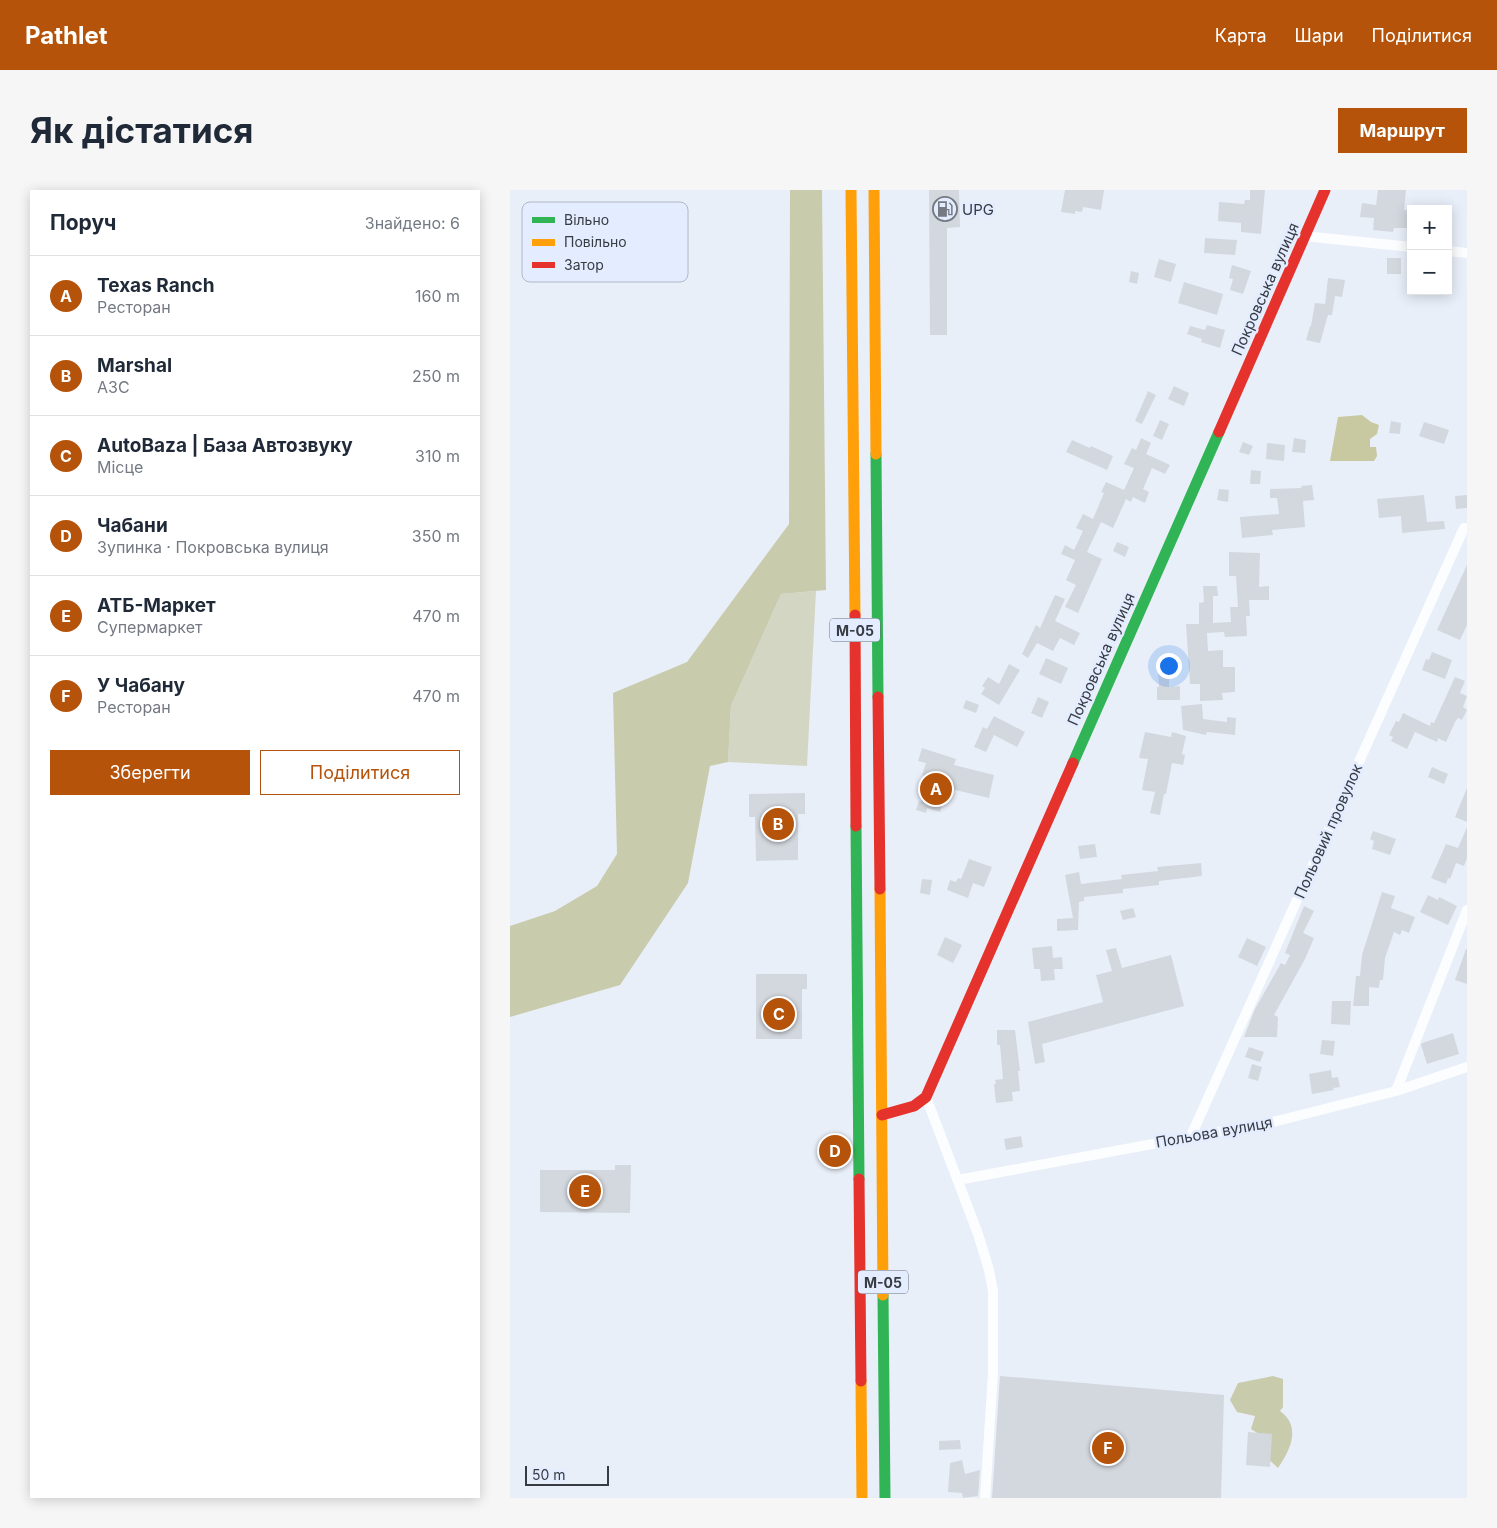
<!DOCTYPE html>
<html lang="uk">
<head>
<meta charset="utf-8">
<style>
  :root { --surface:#fff; --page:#f6f6f7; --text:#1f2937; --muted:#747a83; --line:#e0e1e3; --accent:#b45309 }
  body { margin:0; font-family:Inter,sans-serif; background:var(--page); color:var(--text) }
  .controls { position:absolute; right:15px; top:15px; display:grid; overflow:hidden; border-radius:0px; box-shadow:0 2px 12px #0003 }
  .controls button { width:45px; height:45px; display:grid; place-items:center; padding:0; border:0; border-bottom:1px solid var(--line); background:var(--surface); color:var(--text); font:25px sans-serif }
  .scale { position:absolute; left:15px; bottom:12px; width:84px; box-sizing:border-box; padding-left:5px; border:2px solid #373b42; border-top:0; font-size:14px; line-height:18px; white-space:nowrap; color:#373b42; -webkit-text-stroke:4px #e3edff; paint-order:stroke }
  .you { position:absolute; left:658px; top:475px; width:18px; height:18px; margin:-12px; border:4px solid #fff; border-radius:50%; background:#1a73e8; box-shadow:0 0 0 8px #1a73e833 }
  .badge { display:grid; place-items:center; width:32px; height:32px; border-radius:50%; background:var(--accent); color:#fff; font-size:16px; font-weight:700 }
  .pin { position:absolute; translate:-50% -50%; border:2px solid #fff; box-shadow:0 1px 5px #0006 }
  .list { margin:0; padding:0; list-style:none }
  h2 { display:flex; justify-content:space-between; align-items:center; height:65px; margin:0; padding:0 20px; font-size:21px }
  h2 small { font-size:16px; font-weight:400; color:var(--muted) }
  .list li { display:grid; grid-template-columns:32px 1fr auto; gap:15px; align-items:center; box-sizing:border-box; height:80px; padding:0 20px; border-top:1px solid var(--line) }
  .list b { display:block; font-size:19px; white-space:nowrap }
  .list p { margin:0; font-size:16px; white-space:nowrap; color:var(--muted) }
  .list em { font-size:16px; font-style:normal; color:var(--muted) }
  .actions { display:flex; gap:10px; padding:15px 20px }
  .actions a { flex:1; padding:11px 0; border:1px solid var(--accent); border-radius:0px; text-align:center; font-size:18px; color:var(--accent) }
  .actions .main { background:var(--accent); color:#fff }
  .map { position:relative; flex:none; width:957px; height:1308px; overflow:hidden; border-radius:0px }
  header { display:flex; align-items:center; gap:30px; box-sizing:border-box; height:70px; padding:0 25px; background:var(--accent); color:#fff }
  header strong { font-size:24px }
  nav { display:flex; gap:28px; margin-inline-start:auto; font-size:18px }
  .intro { display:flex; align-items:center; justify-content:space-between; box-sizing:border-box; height:120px; padding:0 30px }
  h1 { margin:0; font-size:35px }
  .button { padding:12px 22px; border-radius:0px; background:var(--accent); color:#fff; font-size:18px; font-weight:700 }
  main { display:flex; gap:30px; padding:0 30px }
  aside { flex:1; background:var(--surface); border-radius:0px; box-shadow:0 2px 12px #0003 }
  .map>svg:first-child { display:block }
</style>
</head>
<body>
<header>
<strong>Pathlet</strong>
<nav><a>Карта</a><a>Шари</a><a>Поділитися</a></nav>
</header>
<div class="intro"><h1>Як дістатися</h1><a class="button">Маршрут</a></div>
<main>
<aside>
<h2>Поруч<small>Знайдено: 6</small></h2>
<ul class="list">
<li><span class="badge">A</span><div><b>Texas Ranch</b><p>Ресторан</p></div><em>160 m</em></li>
<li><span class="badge">B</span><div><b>Marshal</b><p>АЗС</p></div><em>250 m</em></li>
<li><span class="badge">C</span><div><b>AutoBaza | База Автозвуку</b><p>Місце</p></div><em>310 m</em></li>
<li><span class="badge">D</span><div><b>Чабани</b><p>Зупинка · Покровська вулиця</p></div><em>350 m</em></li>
<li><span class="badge">E</span><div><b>АТБ-Маркет</b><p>Супермаркет</p></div><em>470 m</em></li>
<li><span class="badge">F</span><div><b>У Чабану</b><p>Ресторан</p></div><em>470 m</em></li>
</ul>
<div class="actions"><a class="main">Зберегти</a><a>Поділитися</a></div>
</aside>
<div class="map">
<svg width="957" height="1308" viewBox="0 0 957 1308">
  <rect width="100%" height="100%" fill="#e9eff9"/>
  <path fill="#d4d6c4" d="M306 401 297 576 218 572 221 516 271 404Z"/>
  <path fill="#c9cbad" d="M280 0H312L316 400 271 404 221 516 218 572 200 576 178 693 110 795 0 827V736L45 721 87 696 107 664 103 503 177 472 279 334Z
    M763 1186 773 1189V1217L770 1221C792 1237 780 1260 768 1278L755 1266 752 1246 741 1239 745 1226 727 1222 720 1210 728 1193Z"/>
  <path fill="#c8c9a0" d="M852 225 861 232 869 235 867 244 860 249V257H866L867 266 864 271H820L828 227Z"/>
  <path fill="#d3d8df" d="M419 0H449L450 37 437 38V145H420Z
    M555 0H594L591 20 573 17 572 22 565 21V24L551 22Z
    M740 0H755L751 44 731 42V33L708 31 709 12 734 14 735 10H740Z
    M868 0H896L894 20H901V38H884L883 42 863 40 864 28 850 27 852 13 866 15Z
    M695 48 727 50 725 65 694 63Z
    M877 68H891V84H877Z
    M649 69 666 74 661 92 644 87Z
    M722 75 741 81 733 104 720 100 723 89 719 88Z
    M621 81 629 83 627 94 619 92Z
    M818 88 835 90 832 107 825 106 822 125H818L810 153 796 150 800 136H801L805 113 815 114Z
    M674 92 713 104 707 125 668 113Z
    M697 135 715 140 710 158 691 152 692 149 677 144 680 136 695 140Z
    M664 196 679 203 674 216 658 209Z
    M638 201 646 205 632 234 625 231Z
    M650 230 659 234 652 250 643 246Z
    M881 231 891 233 890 244 879 243Z
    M914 232 939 240 934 254 909 246Z
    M631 248 641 253 636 264 660 275 655 284 642 278 633 299 639 302 635 313 623 307 621 312 616 309 603 338 591 332 577 362 592 369 568 423 555 417 566 395 556 390 565 370 551 364 555 355 564 360 573 341 566 338 573 324 583 329 594 303 591 302 596 292 614 300 624 278 614 274 622 258 626 260Z
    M784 248 796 250 795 263 782 262Z
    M562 250 580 258 581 256 603 266 597 280 556 262Z
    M733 252 743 256 739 265 729 262Z
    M757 253 775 255 774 271 756 269Z
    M741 280 751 281 750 294H740Z
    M802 295 804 310 793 311 795 337 762 340 763 345 732 348 730 327 769 324 767 308H760V299L792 298 791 296Z
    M709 299 719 300 718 312 707 310Z
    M914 305 917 332 934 331 935 339 892 343 891 326 869 328 867 309Z
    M957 305V318L946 319 945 306Z
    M607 352 619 357 615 367 603 361Z
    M719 362 750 363 749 397 759 396V410H739L740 426H736L737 446 715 447 714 442 697 443 698 461 713 460V477H725V502L712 503 713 510 690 511V494H680L676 434H689V413L694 412 693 396H707L708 406H703V433L721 432 720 417H728L726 386H719Z
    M957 375V435L950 450 927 440Z
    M545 405 555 409 545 431 570 443 564 455 550 448 543 461 527 453 518 468 512 464 526 435 530 438Z
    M922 462 942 470 935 489 912 480 916 469 919 470Z
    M536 468 558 478 551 494 529 484Z
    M499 474 510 480 489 515 471 504 475 498 472 496 478 487 489 494Z
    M659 478V497L670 496V510H647V497H649L648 479Z
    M945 487 955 491 950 503 957 506 953 517 957 520 952 530 948 528 945 532 936 552 928 548 927 552 905 542 897 559 881 551 883 547 879 545 886 531 889 532 893 523 920 536 921 532 924 533Z
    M528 507 539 512 532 528 521 523Z
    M456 510 469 515 466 523 453 518Z
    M692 514 693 529 717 532V527L726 528 725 545 697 542 696 545 673 540 671 516Z
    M484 526 515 542 507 557 484 545 476 562 464 557 473 537 477 539Z
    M635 542 661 547 662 542 676 546 672 564 675 565 673 575 662 573 656 604H654L650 625 640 623 645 602 632 600 638 569 629 568Z
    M412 558 446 569 444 575 484 585 479 608 437 598 430 622 417 618 416 623 406 620 409 611 411 612 419 587 412 585 416 573 408 571Z
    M922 577 938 584 934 594 918 587Z
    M957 598V632L945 627Z
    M295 603V624H288V670L246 671 245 627H239V604Z
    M957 637V668L954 676 946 673 940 689 938 688 936 694 921 688 936 654 948 658Z
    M863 641 886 649 880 665 862 659 864 651 860 649Z
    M585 654 587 667 570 669 568 656Z
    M459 669 482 677 474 697 463 693 458 708 437 700 440 690 446 692 448 688 451 689Z
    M691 673 692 686 649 691V695L613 699V703L574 707V711L569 712 568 740 547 741V729L563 728 555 685 569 682 571 694 612 689 611 685 648 681 647 677Z
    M412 689 422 690 420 705 410 703Z
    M872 702 885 706 881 718 905 727 899 743 892 740 890 745 884 742 875 768 873 790H870L869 798 859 797V816H843L846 786H850L852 765Z
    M918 705 928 710 929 707 947 716 938 735 910 722Z
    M794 716 804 721 793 743 804 748 795 769 764 825 768 827 767 847H734L745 819 771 773 775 775 780 765 775 763Z
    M623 718 626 727 613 730 610 721Z
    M435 747 452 755 443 773 427 765Z
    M737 748 756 757 747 776 728 767Z
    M542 756 543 768 552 767 553 779H544L545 790 531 791 530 779H524L522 758Z
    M606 758 612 778 661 765 674 816 532 854 535 872 525 874 518 832 593 812 586 785 602 781 596 760Z
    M956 759H957V794L945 790Z
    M246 784H297V799H292V849H246Z
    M822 811H841L840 835 821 834Z
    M487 840H505L510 881H508L510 901 502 902 503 911 486 913 484 894H486L485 890 493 889 490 855H487Z
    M943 843 949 864 917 874 911 855 912 853Z
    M812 850 825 851 823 866 810 864Z
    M739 857 754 862 750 872 735 867Z
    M742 874 752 877 748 891 738 888Z
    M821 880 822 888 828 887 830 897 823 898 824 900 802 904 799 884Z
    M511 946 513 957 496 960 494 949Z
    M105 975H121L120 1023 30 1022V980H105Z
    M490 1186 714 1205 711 1308H482Z
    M738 1242 762 1244 760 1277 736 1275Z
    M450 1250 451 1259 429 1260V1251Z
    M452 1270 455 1284 470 1280 468 1306 453 1308 452 1303 438 1302 440 1273Z"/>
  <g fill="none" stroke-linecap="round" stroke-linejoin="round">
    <path stroke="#fcfdfe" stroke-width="10" d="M794 46 901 57
      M938 61 957 63
      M886 901 957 720
      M416 907 468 1044 479 1080 483 1101V1183L475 1308
      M681 946 954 338H957
      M448 990 767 931 886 901 957 877"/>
    <path stroke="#30b455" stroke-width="11" d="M366 264 368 507
      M563 573 709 242
      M346 636 349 989
      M373 1105 375 1308"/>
    <path stroke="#ff9f0a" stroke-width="11" d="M341 0 345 425
      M364 0 366 264
      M370 699 373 1105
      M351 1191 352 1308"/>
    <path stroke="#e5322d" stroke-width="11" d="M709 242 815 0
      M345 425 346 636
      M368 507 370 699
      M372 925 404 916 416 907 563 573
      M349 989 351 1191"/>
  </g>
  <defs>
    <symbol id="fuel-ring" viewBox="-11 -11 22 22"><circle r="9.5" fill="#e3edff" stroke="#757a82" stroke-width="1.5"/><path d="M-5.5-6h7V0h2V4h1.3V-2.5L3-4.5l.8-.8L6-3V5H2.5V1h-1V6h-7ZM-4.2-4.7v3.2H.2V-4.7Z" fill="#757a82"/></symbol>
  </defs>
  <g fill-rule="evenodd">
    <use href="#fuel-ring" x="421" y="5" width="28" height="28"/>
  </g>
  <g text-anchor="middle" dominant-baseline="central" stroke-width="5" stroke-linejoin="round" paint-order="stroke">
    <g fill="#e3edff" stroke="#6b707b" stroke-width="1">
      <rect x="320" y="428.5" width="50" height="23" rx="4"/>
      <rect x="348" y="1080.5" width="50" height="23" rx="4"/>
    </g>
    <g font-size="14" font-weight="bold" fill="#373b42">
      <text x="345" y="440">М-05</text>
      <text x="373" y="1092">М-05</text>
    </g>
    <g font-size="15" fill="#373b42" stroke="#e3edff" text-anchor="start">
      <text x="452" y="19">UPG</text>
    </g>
    <g font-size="15" fill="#373b42" stroke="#e3edff">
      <text transform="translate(755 99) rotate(-66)">Покровська вулиця</text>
      <text transform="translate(591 469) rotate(-66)">Покровська вулиця</text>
      <text transform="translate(818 641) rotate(-66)">Польовий провулок</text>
      <text transform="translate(704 942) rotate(-10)">Польова вулиця</text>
    </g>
  </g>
  <rect x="12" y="12" width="166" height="80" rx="8" fill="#e3edff" stroke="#afb8c6" stroke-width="1"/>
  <rect x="22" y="27" width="23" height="6" fill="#30b455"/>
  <rect x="22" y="49" width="23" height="7" fill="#ff9f0a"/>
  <rect x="22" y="72" width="23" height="6" fill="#e5322d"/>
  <g font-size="14" fill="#373b42">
    <text x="54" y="35">Вільно</text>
    <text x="54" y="57">Повільно</text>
    <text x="54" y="80">Затор</text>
  </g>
</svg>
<div class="controls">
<button>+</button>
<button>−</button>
</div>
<div class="scale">50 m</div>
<div class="you"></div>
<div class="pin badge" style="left:426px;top:599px">A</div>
<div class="pin badge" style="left:268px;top:634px">B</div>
<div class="pin badge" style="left:269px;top:824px">C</div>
<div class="pin badge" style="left:325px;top:961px">D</div>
<div class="pin badge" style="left:75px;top:1001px">E</div>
<div class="pin badge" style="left:598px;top:1258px">F</div>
</div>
</main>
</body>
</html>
